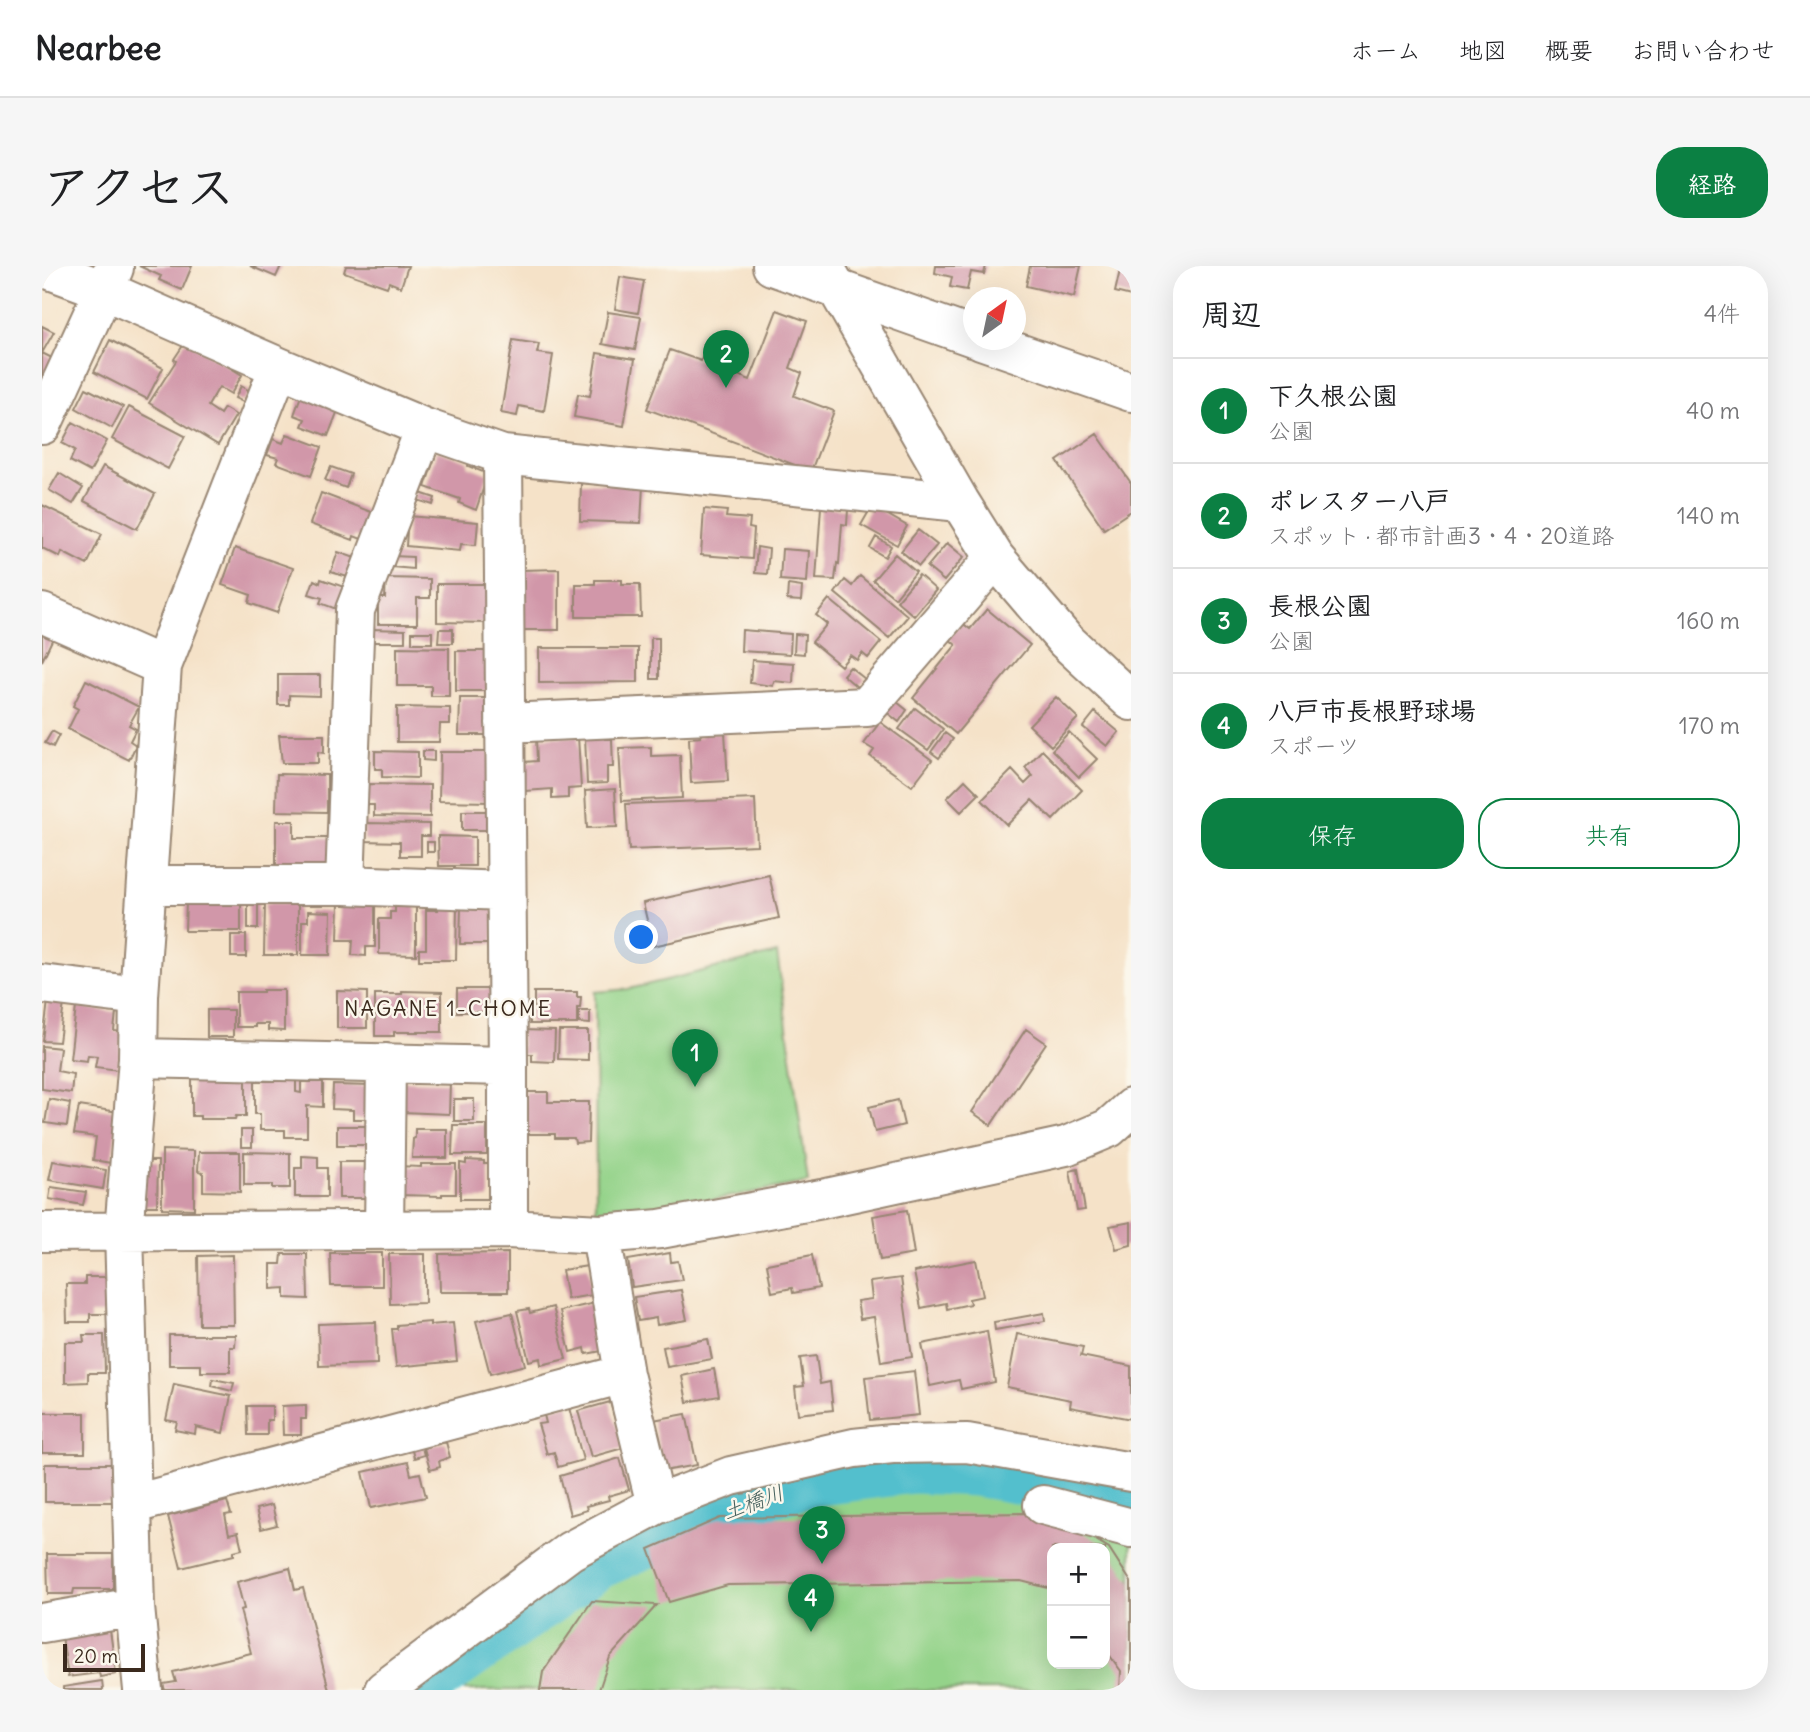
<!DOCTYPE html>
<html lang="ja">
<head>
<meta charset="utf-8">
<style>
  :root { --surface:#fff; --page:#f6f6f6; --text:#202124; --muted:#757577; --line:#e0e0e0; --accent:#0b8043 }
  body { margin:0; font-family:Delius,"Klee One",sans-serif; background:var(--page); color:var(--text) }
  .controls { position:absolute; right:21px; bottom:21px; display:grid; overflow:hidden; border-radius:14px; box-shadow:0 7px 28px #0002 }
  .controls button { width:63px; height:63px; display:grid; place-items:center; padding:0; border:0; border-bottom:2px solid var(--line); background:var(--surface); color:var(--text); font:35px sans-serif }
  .compass { position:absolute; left:921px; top:21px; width:63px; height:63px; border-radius:50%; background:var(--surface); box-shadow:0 7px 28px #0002; rotate:33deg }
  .scale { position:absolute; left:21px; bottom:18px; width:82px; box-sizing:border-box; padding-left:7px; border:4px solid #3b2a1e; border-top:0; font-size:19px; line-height:24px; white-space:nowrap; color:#3b2a1e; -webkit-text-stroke:5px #fbf7ec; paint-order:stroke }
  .you { position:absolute; left:600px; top:672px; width:24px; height:24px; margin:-18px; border:5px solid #fff; border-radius:50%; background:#1a73e8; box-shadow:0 0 0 10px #1a73e833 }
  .badge { display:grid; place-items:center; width:46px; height:46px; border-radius:50%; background:var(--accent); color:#fff; font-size:23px; font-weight:700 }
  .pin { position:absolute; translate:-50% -58px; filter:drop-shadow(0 2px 4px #0008) }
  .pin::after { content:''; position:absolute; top:37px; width:24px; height:21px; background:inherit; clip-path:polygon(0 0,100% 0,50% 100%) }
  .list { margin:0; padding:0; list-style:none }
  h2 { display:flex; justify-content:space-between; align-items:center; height:91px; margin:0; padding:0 28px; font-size:30px }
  h2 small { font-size:23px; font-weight:400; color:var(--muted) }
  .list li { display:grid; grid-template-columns:46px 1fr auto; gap:21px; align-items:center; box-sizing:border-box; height:105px; padding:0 28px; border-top:2px solid var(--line) }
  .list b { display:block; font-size:26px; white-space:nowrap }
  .list p { margin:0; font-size:23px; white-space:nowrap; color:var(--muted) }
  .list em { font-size:23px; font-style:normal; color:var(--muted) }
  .actions { display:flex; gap:14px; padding:21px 28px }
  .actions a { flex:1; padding:16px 0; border:2px solid var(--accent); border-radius:28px; text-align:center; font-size:24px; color:var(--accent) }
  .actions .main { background:var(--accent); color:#fff }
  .map { position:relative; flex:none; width:1089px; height:1424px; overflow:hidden; border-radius:28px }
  header { display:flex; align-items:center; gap:42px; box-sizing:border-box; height:98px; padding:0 35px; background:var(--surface); border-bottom:2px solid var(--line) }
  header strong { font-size:33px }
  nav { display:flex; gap:38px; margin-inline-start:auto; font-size:24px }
  .intro { display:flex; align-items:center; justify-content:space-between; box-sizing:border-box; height:168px; padding:0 42px }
  h1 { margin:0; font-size:49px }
  .button { padding:18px 32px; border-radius:28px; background:var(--accent); color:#fff; font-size:24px; font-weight:700 }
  main { display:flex; gap:42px; padding:0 42px }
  aside { flex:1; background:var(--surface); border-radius:28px; box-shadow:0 7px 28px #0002 }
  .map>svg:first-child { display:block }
</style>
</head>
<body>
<header>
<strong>Nearbee</strong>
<nav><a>ホーム</a><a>地図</a><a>概要</a><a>お問い合わせ</a></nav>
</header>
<div class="intro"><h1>アクセス</h1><a class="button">経路</a></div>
<main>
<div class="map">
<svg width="1089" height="1424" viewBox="0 0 1089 1424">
  <rect width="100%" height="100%" fill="#fbf7ec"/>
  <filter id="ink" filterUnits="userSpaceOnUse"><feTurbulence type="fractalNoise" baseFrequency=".0143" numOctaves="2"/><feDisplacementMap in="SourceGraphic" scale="14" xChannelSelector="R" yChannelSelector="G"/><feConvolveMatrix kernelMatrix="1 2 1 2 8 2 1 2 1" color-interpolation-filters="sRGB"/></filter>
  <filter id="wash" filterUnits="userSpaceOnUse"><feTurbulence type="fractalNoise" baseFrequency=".00686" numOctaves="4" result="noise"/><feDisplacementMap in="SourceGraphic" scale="28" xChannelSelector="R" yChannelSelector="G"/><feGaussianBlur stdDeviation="1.57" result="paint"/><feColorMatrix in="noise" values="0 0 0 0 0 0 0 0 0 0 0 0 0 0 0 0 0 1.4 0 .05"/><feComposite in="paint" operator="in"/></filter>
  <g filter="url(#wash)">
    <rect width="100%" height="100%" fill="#f5e2c8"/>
    <path fill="#94d38a" stroke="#687e54" stroke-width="2" fill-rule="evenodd" d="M735 687 766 916 605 946H554L553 726 587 723Z
      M883 1198 936 1200 1089 1227V1424H365L521 1313 598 1273 659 1245 730 1220 809 1205ZM1010 1282H1063V1398H1010Z"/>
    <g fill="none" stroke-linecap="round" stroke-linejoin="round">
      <path stroke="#53bfcd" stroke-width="49" d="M379 1424 558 1298 683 1243 721 1229 771 1216 871 1203 934 1206 1089 1233"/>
    </g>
    <g id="blocks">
      <path fill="#d197a9" d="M97 0H150L140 24 117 14 119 10Z
        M208 0H239L234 11Z
        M304 0H366L359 21 347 16 345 21 302 6Z
        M894 0H944L942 8 929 6 925 24 908 21 910 11 893 7Z
        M988 0H1039L1032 31 984 20Z
        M1079 0H1089V30L1073 26Z
        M578 11 602 15 596 47 573 43Z
        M735 44 765 55 748 102 760 107 752 130 792 145 769 205 605 143 628 84 659 95 662 87 686 96 683 104 708 114Z
        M566 46 599 51 593 84 560 78Z
        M0 60 12 66 0 87 12 93 0 115Z
        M68 74 121 102 105 133 52 106Z
        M471 74 497 78 495 87 511 89 502 145 477 140 475 150 459 147Z
        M144 75 200 109 189 128 177 121 166 140 178 148 182 142 194 149 176 179 107 137 134 95 132 93Z
        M555 87 593 93 582 160 532 151 536 128 548 130Z
        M199 120 208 125 201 136 193 132Z
        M44 122 81 141 70 162 34 142Z
        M260 127 298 139 286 170 260 160 263 153 252 149Z
        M87 141 143 170 126 203 70 173Z
        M31 156 65 175 48 206 28 195 33 184 20 177Z
        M245 168 280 181 269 210 234 197 236 192 225 189 231 173 241 177Z
        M1055 168 1089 217V245L1062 263 1015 195Z
        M395 185 427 196 426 200 446 208 434 244 417 237 418 233 383 221Z
        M61 200 113 228 95 263 42 235Z
        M289 201 309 208 304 222 283 214Z
        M17 207 41 222 31 238 7 224Z
        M539 217 601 219 599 257 538 255Z
        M375 226 393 232 391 239 372 233Z
        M279 227 332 247 322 274 312 270 311 274 268 258Z
        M0 239 60 268 45 299 20 286 18 291 0 282Z
        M830 240 865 260 855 279 819 259Z
        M779 241 806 243 805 259 800 258 797 298 795 297 793 314 774 313Z
        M662 243 685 245 684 251 708 253 707 262 712 263 710 293 659 289Z
        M366 250 436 256 434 279 419 278 418 285 364 280Z
        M876 264 895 279 877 300 859 285Z
        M834 271 849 280 843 291 828 282Z
        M905 277 922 291 902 315 885 301Z
        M715 281 727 283 725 308 713 307Z
        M193 282 251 302 235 347 207 337 209 329 180 319Z
        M740 283 767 285 765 316 738 314Z
        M296 286 316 293 309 312 289 306Z
        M853 288 874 306 853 332 831 314Z
        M351 290 371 291V303L350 301Z
        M517 303V364H479L478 304Z
        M877 309 894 324 872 350 855 335Z
        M818 310 866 350 847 372 793 327 803 314 810 320Z
        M344 312 388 313V332H375V358H336V332H343Z
        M279 313 305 322 297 344 278 337 280 332 267 328 272 314 278 317Z
        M553 314H580V318H598L599 351H534V318H553Z
        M395 318H447V357L395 356Z
        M746 319 760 321 759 335 745 334Z
        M787 333 839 376 826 392 820 387 815 394 808 389 799 400 770 376 785 358 774 349Z
        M945 343 988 379 914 468 871 432 914 379 906 372 919 356 928 363Z
        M329 363 363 364V376H329Z
        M397 363H411V377H396Z
        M700 364 749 368 748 388 699 385Z
        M370 366H390V377H370Z
        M0 367 11 372 0 395Z
        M753 368 763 369 762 388 752 387Z
        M609 372H617V413H609Z
        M355 381 407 382V430H389V420H355Z
        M497 382H596V416L497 417Z
        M414 385H445V425H414Z
        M710 394 752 397 751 417 732 415 731 420 708 417Z
        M808 401 823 413 815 421 801 409Z
        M236 409H278V430L247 429V439H236Z
        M44 414 97 441 87 459 94 463 88 475 94 479 87 494 26 463 36 443 31 440Z
        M1014 431 1036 452 1009 480 987 459Z
        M418 432H447L446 469H417Z
        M850 432 865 444 857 456 842 444Z
        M355 441 408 442V458H398L397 476H355Z
        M873 442 901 463 886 484 857 463Z
        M1053 446 1077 466 1065 480 1041 461Z
        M838 456 890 494 870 520 828 490 832 484 822 478Z
        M10 465 17 469 11 481 3 477Z
        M683 466 686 515 649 517 647 472 659 471 658 467Z
        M1027 466 1055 493 1037 511 1010 484Z
        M903 467 911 473 897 492 889 486Z
        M563 468V473H570L571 501H565V517L545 518 543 470Z
        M237 469H282V487L276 486V497H240Z
        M536 470 539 522 526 523V532L510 533V523L483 525 482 496 495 495 494 472Z
        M609 481V490L638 489 640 532 580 535 577 482Z
        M1000 484 1040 524 1011 554 990 534 965 559 940 534 970 504 983 518 991 510 983 502Z
        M333 485 376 486V512L340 511V503H333Z
        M381 485H392V495L381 494Z
        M398 486H448V536L397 535Z
        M235 508 285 509V546L234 545Z
        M923 514 937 528 919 546 905 532Z
        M325 518 388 519V551L332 550V539H325Z
        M573 523 575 561 545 562 543 525Z
        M713 533 715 579 587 584 584 538Z
        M420 545H448V564H420Z
        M234 555H252V572H288V602L234 601Z
        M322 557 387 558V570H379V590H358V576L322 575Z
        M396 570 433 571V600H397Z
        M385 576H392V586H385Z
        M727 609 737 652 611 680 601 637Z
        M206 634H216V663H206Z
        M144 636 199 637V665H143Z
        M297 636 333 637V681H324V690L310 689 311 674H296Z
        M223 637H256V689H222Z
        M353 639H374V689L337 688V653H348V646H353Z
        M396 639 415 640 414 694H377V683H384V644H396Z
        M419 641 452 643 451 678H418Z
        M266 645 289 646 288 689H260V655H266Z
        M189 669H204V691H189Z
        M415 723H450V746H415Z
        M221 724H242V765L226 764V758H213V761H194V726H221Z
        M295 725 325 726V762H295Z
        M360 725 400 726V766H352V770H333V728H360Z
        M492 726H535V731H539L538 742H535V758H488V741H492Z
        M6 735 22 737 17 776 1 775Z
        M34 741 74 746 72 765 80 766 76 804 53 801 55 790 46 789 45 795 28 793Z
        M165 744H191V771H165Z
        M537 745H548V758L537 757Z
        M984 763 1004 777 949 859 930 846Z
        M479 764 513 765 512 796 490 795V788H479Z
        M517 765H546V794L516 793Z
        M0 780 18 782 15 805 31 808 29 827 0 823Z
        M150 812 204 813V850H194L193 853H158V850H150Z
        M213 815H254V826L259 827V816H281V841L265 840V871H243V864H218V848H213Z
        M360 815 408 816 407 848 360 846Z
        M291 819 331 820V853H311V844L290 843Z
        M483 826H506V836H547L546 876 533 877 532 872H513V868H482Z
        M7 833 28 837 25 860 3 857Z
        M412 833H432V855H412Z
        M856 834 862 859 833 866 827 841Z
        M37 840 77 846 69 897 51 894 54 871 32 868Z
        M411 859H445V889H410Z
        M295 860H326V879H295Z
        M373 863H405V892H370L371 873 373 872Z
        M199 864H210V881H199Z
        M120 884 152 885V943L120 942Z
        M157 886H198V926L161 925V906L156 905Z
        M202 886 248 887V922H230V919H202Z
        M260 890 276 891V902H285V931H253V902H260Z
        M424 894 442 895V898H447V933H418V897L424 898Z
        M11 895 64 904 61 923 7 914Z
        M102 895H116L115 940H102Z
        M297 896H329V932H297Z
        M379 898H414V928H400V930L355 929V900L379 901Z
        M1036 903 1043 944 1035 945 1028 905Z
        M9 921 44 926 41 939 7 933Z
        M865 944 872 988 838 994 831 950Z
        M1089 956V979L1074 983 1068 960Z
        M288 987H340V1020H289Z
        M466 987V1026H398L397 988Z
        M628 987 629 996 636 995 640 1014 590 1021 586 994Z
        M240 988H265L266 1033 243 1032V1022L229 1023V998H239Z
        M347 988H383V1037L348 1038Z
        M191 989 192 1059H157L156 990Z
        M770 989 777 1022 751 1027 750 1022 730 1026 725 998Z
        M934 994 941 1030 927 1033 928 1038 905 1043 904 1037 879 1042 872 1006Z
        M546 1000 551 1029 525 1033 520 1004Z
        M43 1011H64L65 1048H48V1056H25L24 1018H43Z
        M859 1012 870 1091 839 1096 832 1051 818 1053 815 1035 830 1033 828 1016Z
        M639 1024 645 1054 615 1059 614 1052 596 1055 592 1031Z
        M553 1037 565 1084 544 1088 543 1082 528 1086 518 1045Z
        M511 1041 524 1093 499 1099 498 1092 487 1095 475 1045 487 1043 488 1047Z
        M470 1047 483 1099 448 1108 434 1055Z
        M1002 1047 1003 1055 953 1064 952 1056Z
        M334 1056 335 1098 277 1100 276 1058Z
        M388 1056V1059L411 1057 415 1095 354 1101 350 1063H355V1059Z
        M945 1065 953 1116 919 1123 917 1114 888 1120 880 1078Z
        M975 1068 1041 1081 1039 1090 1089 1100V1153L1028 1141 1029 1134 965 1121Z
        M41 1069H62L63 1107H46V1116L23 1117V1076H42Z
        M127 1069H194L193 1081H188V1106H159V1099H127Z
        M666 1073 670 1093 625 1101 621 1081Z
        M774 1090 778 1118 788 1116 791 1144 756 1148 753 1121 762 1120 758 1092Z
        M672 1103 677 1130 645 1136 640 1110Z
        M872 1105 877 1149 828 1154 823 1111Z
        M171 1113 192 1117 190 1125 170 1120Z
        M132 1118 189 1130 181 1167 154 1161 153 1168 133 1164 135 1156 124 1154Z
        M568 1136 581 1182 549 1191 536 1145Z
        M526 1138 541 1194 516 1201 512 1186 505 1188 496 1158 504 1157 501 1145Z
        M264 1139V1153H259V1169H241L240 1140Z
        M205 1140H230V1154H225V1169H206Z
        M0 1147H43V1187H0Z
        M644 1148 655 1199 622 1205 611 1154Z
        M404 1176 408 1191 397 1195 398 1201 388 1204 382 1182Z
        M379 1178 382 1189 372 1192 369 1181Z
        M578 1192 587 1224 566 1230 567 1234 544 1240 545 1244 528 1249 518 1210Z
        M366 1196 369 1209 378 1207 384 1231 329 1242 321 1206Z
        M3 1198H71L72 1236H3Z
        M185 1235 189 1248 183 1249 187 1268 196 1266 200 1283 192 1285V1289L139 1302 126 1250Z
        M230 1239 235 1259 219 1263 214 1243Z
        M988 1247 1032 1261 1067 1282 1089 1316V1424H1078L1079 1405 1063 1383V1282H1010V1323L979 1315 686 1319 627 1336 607 1283 678 1252Z
        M5 1288H71V1323H32L31 1328H6Z
        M248 1302 253 1324 261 1322 287 1424H123L121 1418 134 1416 131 1406 209 1387 198 1344 202 1343 195 1316Z
        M550 1335 615 1339 568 1391 557 1424H498L501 1406Z
        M68 1364 74 1408 58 1411 57 1407 26 1411 20 1370Z
        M60 1415 61 1424H21V1421Z"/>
    </g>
  </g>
  <g filter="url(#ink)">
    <use href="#blocks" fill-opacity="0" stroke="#988673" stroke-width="2"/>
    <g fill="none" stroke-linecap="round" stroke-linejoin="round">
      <defs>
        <path id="minor" d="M730 0 931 71
          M782 0 918 236 953 292 1023 374 1089 435
          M0 1 62 24 237 101 383 162 461 189 918 236
          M939 74 1089 126
          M0 159 72 2
          M461 189 466 800V963
          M0 347 120 400
          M463 457 825 441 953 292
          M106 619H303L463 625
          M303 619 313 344 383 162
          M0 718 97 730
          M96 792 466 800
          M342 964 344 797
          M0 966 466 963 559 968 618 963 780 933 1024 880 1067 862 1089 842
          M559 968 582 1108 614 1239
          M92 1238 582 1108
          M1001 1239 1089 1262
          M0 1357 93 1341
          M101 1424 93 1341 82 966 96 792 97 730 120 400 237 101
          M342 1424 528 1285 614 1239 689 1210 812 1182 850 1178 925 1177 1089 1206"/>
      </defs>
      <use href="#minor" stroke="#988673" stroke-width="42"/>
      <use href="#minor" stroke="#fff" stroke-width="38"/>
    </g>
  </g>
  <g text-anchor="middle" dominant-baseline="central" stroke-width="5" stroke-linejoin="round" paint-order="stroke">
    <g font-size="21" letter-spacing="2" fill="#3b2a1e" stroke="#fbf7ec">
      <text x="406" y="742">NAGANE 1-CHOME</text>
    </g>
    <g font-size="21" font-style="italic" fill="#435e5b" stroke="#fbf7ec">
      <text transform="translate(711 1236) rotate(-20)">土橋川</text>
    </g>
  </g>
</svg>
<div class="controls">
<button>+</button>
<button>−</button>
</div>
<svg class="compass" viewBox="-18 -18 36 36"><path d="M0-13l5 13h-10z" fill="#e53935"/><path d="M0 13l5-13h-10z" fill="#757577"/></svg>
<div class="scale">20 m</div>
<div class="you"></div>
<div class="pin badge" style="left:653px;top:821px">1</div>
<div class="pin badge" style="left:684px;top:122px">2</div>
<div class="pin badge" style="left:780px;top:1298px">3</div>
<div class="pin badge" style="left:769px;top:1366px">4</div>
</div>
<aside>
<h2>周辺<small>4件</small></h2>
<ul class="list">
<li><span class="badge">1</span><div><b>下久根公園</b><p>公園</p></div><em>40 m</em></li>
<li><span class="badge">2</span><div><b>ポレスター八戸</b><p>スポット · 都市計画3・4・20道路</p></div><em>140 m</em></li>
<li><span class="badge">3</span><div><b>長根公園</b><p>公園</p></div><em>160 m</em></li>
<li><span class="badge">4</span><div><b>八戸市長根野球場</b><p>スポーツ</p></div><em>170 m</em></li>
</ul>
<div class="actions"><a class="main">保存</a><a>共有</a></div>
</aside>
</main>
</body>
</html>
